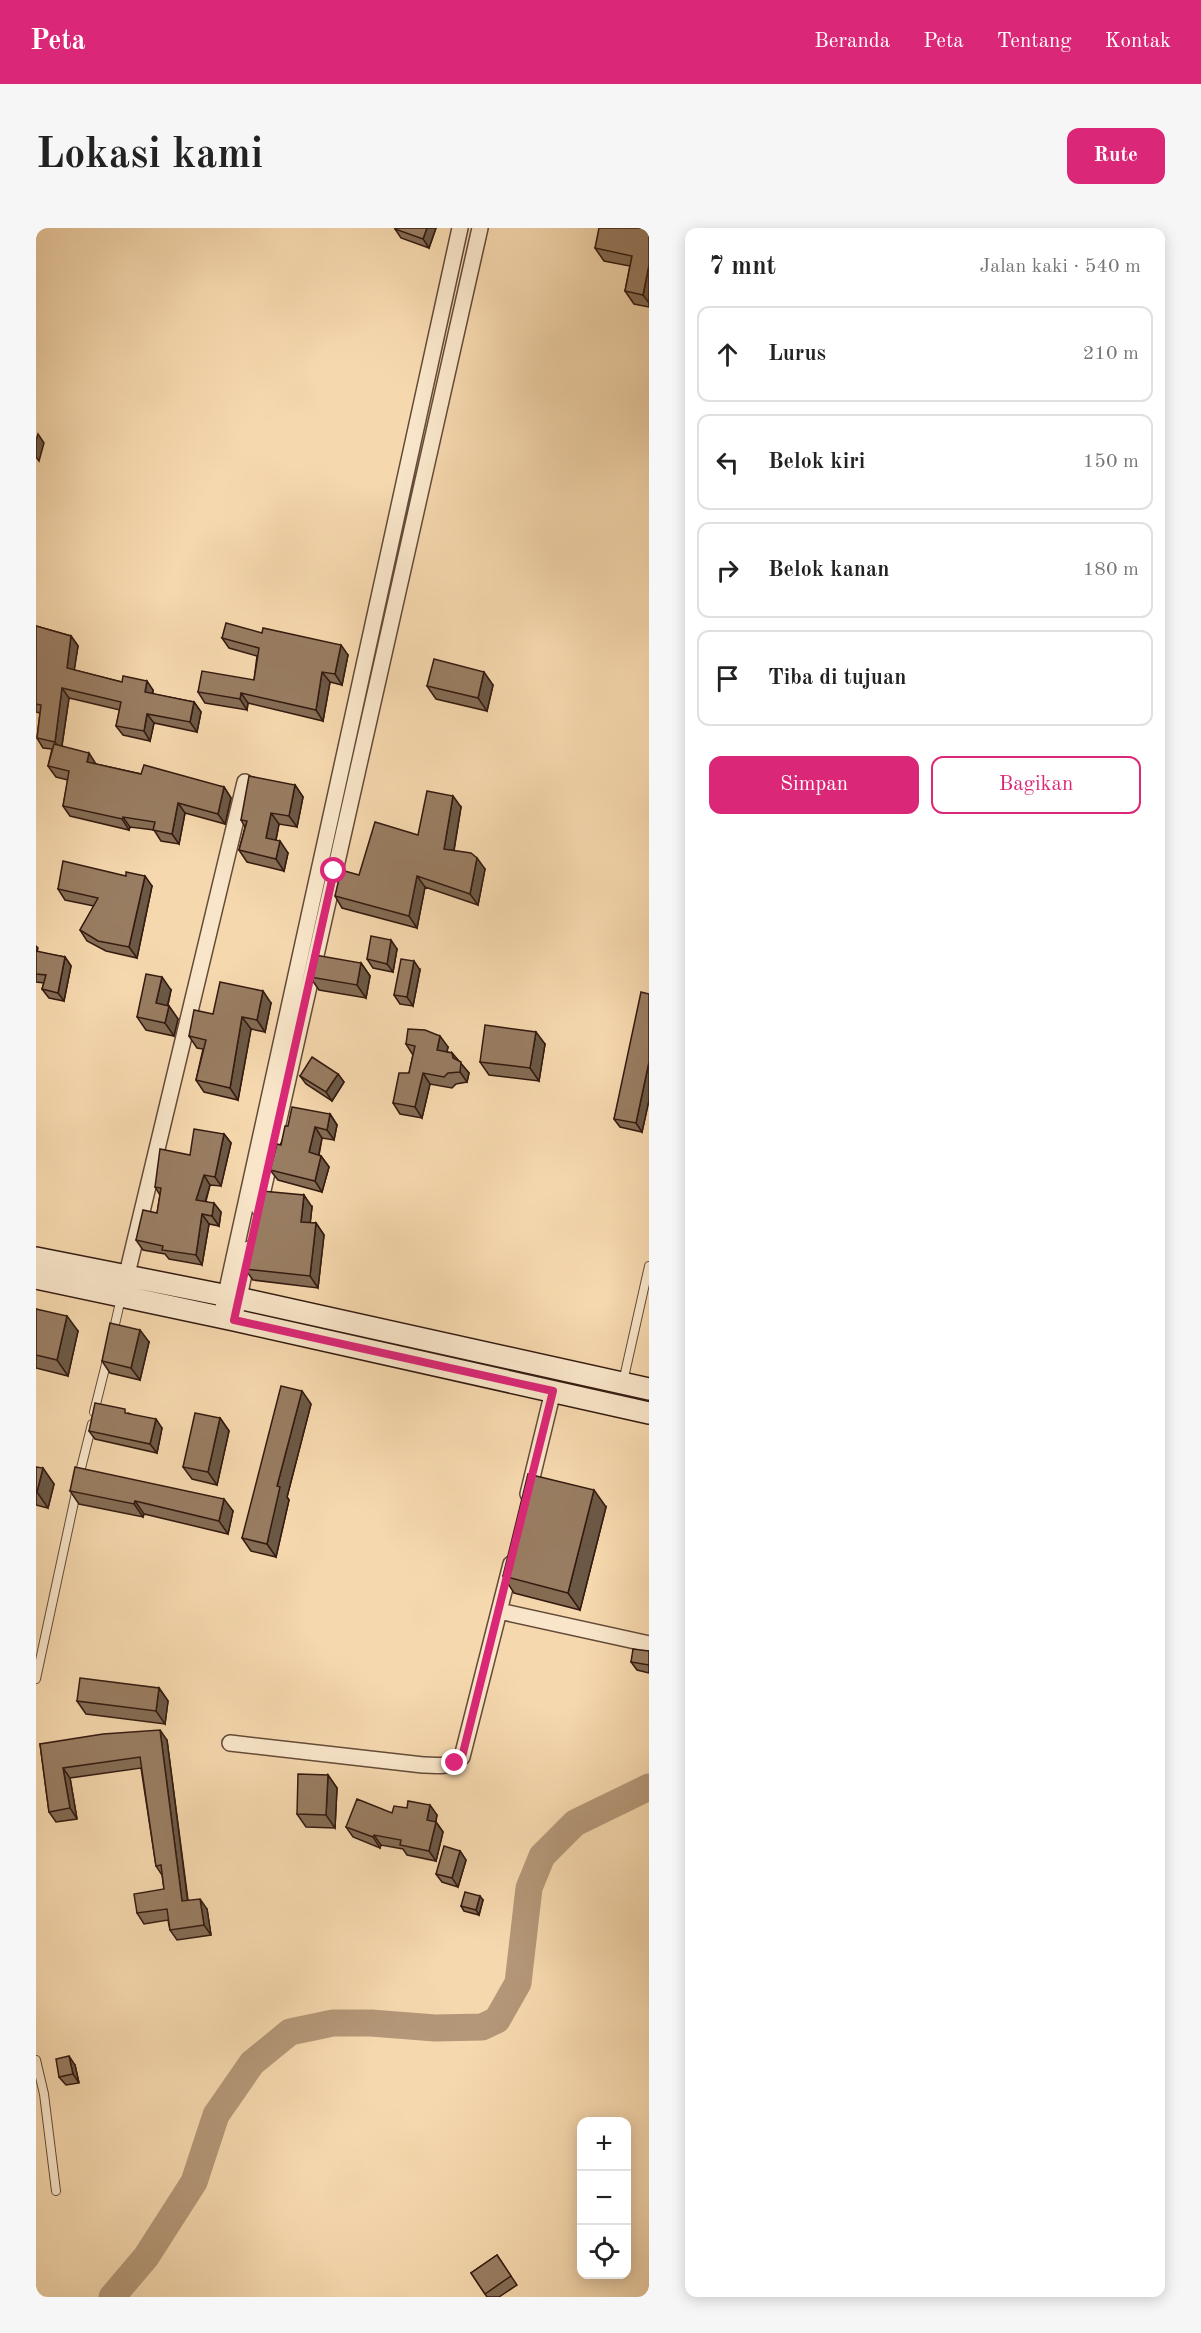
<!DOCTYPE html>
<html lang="id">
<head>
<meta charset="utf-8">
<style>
  :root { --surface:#fff; --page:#f6f6f6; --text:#222; --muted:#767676; --line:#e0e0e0; --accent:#db2777 }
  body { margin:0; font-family:"Old Standard TT",serif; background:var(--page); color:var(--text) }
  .controls { position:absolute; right:18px; bottom:18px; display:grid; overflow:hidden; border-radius:12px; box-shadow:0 3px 15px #0003 }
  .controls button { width:54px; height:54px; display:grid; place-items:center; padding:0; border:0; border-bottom:2px solid var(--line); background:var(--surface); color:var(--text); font:30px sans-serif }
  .stop { position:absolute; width:18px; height:18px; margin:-14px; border:4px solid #db2777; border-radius:50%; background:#fff }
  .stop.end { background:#db2777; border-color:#fff; box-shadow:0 2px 6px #0008 }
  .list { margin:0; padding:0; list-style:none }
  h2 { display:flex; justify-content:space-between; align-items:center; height:78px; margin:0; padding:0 24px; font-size:26px }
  h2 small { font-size:20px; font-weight:400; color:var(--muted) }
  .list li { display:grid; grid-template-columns:39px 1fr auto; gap:18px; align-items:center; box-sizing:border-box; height:96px; margin:0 12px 12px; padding:0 12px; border:2px solid var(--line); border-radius:12px }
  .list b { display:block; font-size:22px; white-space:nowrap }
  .list em { font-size:20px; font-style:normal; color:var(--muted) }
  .actions { display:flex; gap:12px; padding:18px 24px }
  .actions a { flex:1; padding:14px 0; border:2px solid var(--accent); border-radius:12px; text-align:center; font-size:21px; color:var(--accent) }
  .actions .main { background:var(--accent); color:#fff }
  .icon { flex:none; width:33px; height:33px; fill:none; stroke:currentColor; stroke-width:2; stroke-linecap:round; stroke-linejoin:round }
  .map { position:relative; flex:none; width:613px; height:2069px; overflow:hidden; border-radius:12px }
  header { display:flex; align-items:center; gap:36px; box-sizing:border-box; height:84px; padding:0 30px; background:var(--accent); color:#fff }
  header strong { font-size:28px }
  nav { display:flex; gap:33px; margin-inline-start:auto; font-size:21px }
  .intro { display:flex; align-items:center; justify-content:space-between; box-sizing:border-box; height:144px; padding:0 36px }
  h1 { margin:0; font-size:42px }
  .button { padding:15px 27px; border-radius:12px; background:var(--accent); color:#fff; font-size:21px; font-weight:700 }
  main { display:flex; gap:36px; padding:0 36px }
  aside { flex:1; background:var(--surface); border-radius:12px; box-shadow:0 3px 15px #0003 }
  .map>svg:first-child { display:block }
</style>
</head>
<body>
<header>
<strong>Peta</strong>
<nav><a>Beranda</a><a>Peta</a><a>Tentang</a><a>Kontak</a></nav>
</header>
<div class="intro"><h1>Lokasi kami</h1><a class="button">Rute</a></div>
<main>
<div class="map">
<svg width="613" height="2069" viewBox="0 0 613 2069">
  <rect width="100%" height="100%" fill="#f6d8ae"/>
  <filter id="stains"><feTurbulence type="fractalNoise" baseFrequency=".00333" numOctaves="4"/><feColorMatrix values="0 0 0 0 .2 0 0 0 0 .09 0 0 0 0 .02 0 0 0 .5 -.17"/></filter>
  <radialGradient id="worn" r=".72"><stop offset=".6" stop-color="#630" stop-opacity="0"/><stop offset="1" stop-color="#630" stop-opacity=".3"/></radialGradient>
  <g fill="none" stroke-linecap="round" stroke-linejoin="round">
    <path stroke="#b49778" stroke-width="27" d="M76 2069 110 2029 158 1954 180 1887 216 1835 254 1804 297 1795H335L399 1800 446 1799 461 1792 482 1755 493 1660 506 1628 539 1595 613 1559"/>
    <defs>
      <path id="lane" d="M77 1105 85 1070
        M587 1154 613 1038
        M58 1184 72 1128
        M43 1248 56 1196
        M0 1451 41 1260
        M0 1832 8 1866 20 1963"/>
      <path id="street" d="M223 980 444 0
        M91 1046 209 554
        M201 1080 213 1021
        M185 1089 424 0
        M492 1266 517 1163
        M463 1383 613 1416
        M194 1515 387 1537C403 1538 414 1539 426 1529L475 1336"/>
      <path id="secondary" d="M0 1030 202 1070 613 1161
        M0 1050 198 1092 613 1185"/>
    </defs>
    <use href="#lane" stroke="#644a38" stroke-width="10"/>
    <use href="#street" stroke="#644a38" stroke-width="18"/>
    <use href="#secondary" stroke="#341a10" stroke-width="24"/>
    <use href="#lane" stroke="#f9e6ca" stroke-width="8"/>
    <use href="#street" stroke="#f9e6ca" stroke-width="15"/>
    <use href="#secondary" stroke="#f9e6ca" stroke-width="21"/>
  </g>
  <path fill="#846c54" stroke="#341a10" stroke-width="1.5" d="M400 0 393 20 365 10 359 1Z
    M613 0V79L598 76 589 63 594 38 568 33 559 20Z
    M0 398 35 408 42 418 38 442 117 462V466L158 474 165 484 161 504 118 495 114 513 87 507 80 498 84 482 33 470 26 518 60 536 105 546 188 559 195 570 189 596 149 585 143 616 125 613 118 602 94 599 93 602 34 588 27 578 32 552 20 549 12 538 16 521 7 520 1 510 4 485 0 484Z
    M186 410 312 427 306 457 294 454 287 493 212 475 211 482 169 475 162 464 218 452 221 428 193 420Z
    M457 457 451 483 400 471 391 458Z
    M259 557 267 569 261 599 243 596 240 612 252 625 248 643 211 634 203 622 209 599 205 592Z
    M425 579 418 623 449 641 442 677 389 659 381 700 306 680 299 668 382 607Z
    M116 658 101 730 70 723 51 713 44 702 58 678 29 672 22 661Z
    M0 718 2 720 1 724 29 729 35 738 28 773 13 770 6 761 8 755 0 754Z
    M361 721 357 744 337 740 331 731Z
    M325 735 334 748 330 770 283 762 274 749Z
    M384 742 377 778 364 776 358 767Z
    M135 762 132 777 142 791 138 808 110 802 101 789Z
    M613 766V872L606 904 584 899 578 891Z
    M235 775 229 804 215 801 202 872 168 864 160 852 167 821 161 820 153 808 177 786Z
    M370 816 412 819 411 824 416 825 433 845 431 854 420 856 416 860 394 856 386 890 364 886 357 875 373 845 377 827Z
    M509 816 503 853 453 847 444 834Z
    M302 846 308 854 296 873 270 856 264 848Z
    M294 886 301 897 298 912 286 910 283 927 285 928 293 939 286 964 242 952 234 942 252 898Z
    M188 906 195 915 185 958 174 957 170 973 185 984 183 998 173 996 166 1037 133 1031 129 1026 107 1022 100 1012 121 985 124 967 119 959 154 927Z
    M276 979 274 995H280L288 1007 282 1060 217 1052 209 1041Z
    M0 1081 42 1103 32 1148 0 1140Z
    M113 1114 104 1152 74 1145 66 1133Z
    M275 1176 251 1269 253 1272 240 1329 215 1323 206 1310Z
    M92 1185 126 1200 121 1225 59 1211 53 1203Z
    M184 1190 193 1203 181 1257 156 1251 147 1239Z
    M0 1239 18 1256 12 1280 0 1277Z
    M34 1263 197 1283 192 1306 108 1286 107 1289 43 1276Z
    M570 1279 544 1382 478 1365 467 1348Z
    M613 1423V1445L601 1442 595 1434Z
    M123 1460 132 1473 129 1496 50 1486 41 1473Z
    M131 1512 152 1672 171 1681 175 1707 141 1712 134 1702 132 1692 108 1696 101 1685 128 1661 126 1647 120 1638 105 1540 34 1550 41 1591 20 1594 13 1584 4 1516Z
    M292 1547 301 1560 299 1600 270 1599 261 1586Z
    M356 1585 401 1587 400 1594 407 1604 400 1633 371 1627 367 1621 345 1617 344 1620 317 1609 310 1599Z
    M424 1623 430 1632 422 1659 406 1654 400 1646Z
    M447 1672 443 1687 428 1683 425 1678Z
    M39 1837 43 1855 30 1857 23 1849Z
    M461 2027 481 2057 463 2069H451L435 2045Z"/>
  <path fill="#6b5845" stroke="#341a10" stroke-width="1.5" d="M391 0H400L393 20 387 11Z
    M613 37V75L607 67Z
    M2 206 8 215 3 233 0 229V212Z
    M35 408 42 418 37 450 31 440Z
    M305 417 312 427 306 457 299 446Z
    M286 444 294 454 287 493 280 482Z
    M448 444 457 457 451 483 442 470Z
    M111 453 117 462 115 473 109 464Z
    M26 460 33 470 25 523 19 514Z
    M205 465 212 475 211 482 204 471Z
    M158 474 165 484 161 504 154 494Z
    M111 486 118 495 114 513 108 503Z
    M53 525 60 536 51 534Z
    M259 557 267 569 261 599 253 588Z
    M188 559 195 570 189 596 182 586Z
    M417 568 425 579 416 633 408 621Z
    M142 575 149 585 143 616 136 606Z
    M235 585 243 596 238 621 230 610Z
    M87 589 94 599 93 602 86 591Z
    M244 613 252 625 248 643 240 631Z
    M441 630 449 641 442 677 434 666Z
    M109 648 116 658 101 730 93 719Z
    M381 648 389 659 381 700 373 688Z
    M355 712 361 721 357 744 351 736Z
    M29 729 35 738 28 773 22 765Z
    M378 733 384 742 377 778 371 769Z
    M325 735 334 748 330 770 321 757Z
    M126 749 135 762 129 788 120 775Z
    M227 763 235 775 229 804 221 792Z
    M133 778 142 791 138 808 129 795Z
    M206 789 215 801 202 872 194 860Z
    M500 804 509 816 503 853 494 840Z
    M404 808 412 819 409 832 401 822Z
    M416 825 433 845 431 854 424 844 417 830Z
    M613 834V872L606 904 600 895Z
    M387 845 394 856 386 890 379 879Z
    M302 846 308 854 296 873 290 864Z
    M294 886 301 897 298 912 291 902Z
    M279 899 286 910 281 935 273 924Z
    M188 906 195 915 185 958 179 949Z
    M285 928 293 939 286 964 279 953Z
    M168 947 174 957 167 981 160 972Z
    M268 967 276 979 273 1006 265 994Z
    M178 975 185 984 183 998 176 988Z
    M166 986 173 996 166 1037 160 1027Z
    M280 995 288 1007 282 1060 274 1048Z
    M31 1088 42 1103 32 1148 21 1132Z
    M104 1102 113 1114 104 1152 95 1140Z
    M266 1163 275 1176 251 1269 253 1272 240 1329 231 1316 241 1258Z
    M184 1190 193 1203 181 1257 172 1244Z
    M120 1191 126 1200 121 1225 114 1216Z
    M7 1240 18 1256 12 1280 1 1264Z
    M558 1262 570 1279 544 1382 532 1365Z
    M188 1271 197 1283 192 1306 183 1293Z
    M99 1273 108 1286 107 1289 98 1276Z
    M123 1460 132 1473 129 1496 120 1483Z
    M124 1502 131 1512 153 1684 146 1673Z
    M27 1540 34 1550 41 1591 34 1580Z
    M292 1547 301 1560 299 1600 290 1587Z
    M394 1577 401 1587 398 1602 391 1592Z
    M400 1594 407 1604 400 1633 393 1623Z
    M338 1607 345 1617 344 1620 337 1609Z
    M424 1623 430 1632 422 1659 416 1650Z
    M444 1668 447 1672 443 1687 440 1682Z
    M164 1671 171 1681 175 1707 168 1697Z
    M33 1828 39 1837 43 1855 37 1846Z"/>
  <path fill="#997d62" stroke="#341a10" stroke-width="1.5" d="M359 0H391L387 11 359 1Z
    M563 0H613V37L607 67 589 63 596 28 559 20Z
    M190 395 226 405 227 400 305 417 299 446 286 444 280 482 205 465 204 471 162 464 166 443 218 452 223 420 186 410Z
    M0 398 35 408 31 440 86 454 87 448 111 453 109 464 158 474 154 494 111 486 108 503 80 498 85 474 26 460 19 514 1 510 5 477 0 476Z
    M398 431 448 444 442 470 391 458Z
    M18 516 53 525 51 534 105 546 108 537 188 559 182 586 142 575 136 606 117 602 119 594 87 589 86 591 27 578 33 543 12 538Z
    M213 548 259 557 253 588 235 585 230 610 244 613 240 631 203 622 211 593 205 592Z
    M391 563 417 568 408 621 435 625 441 630 434 666 381 648 373 688 299 668 305 642 323 647 339 594 382 607Z
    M27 633 90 648V644L109 648 93 719 62 713 44 702 62 670 22 661Z
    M335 708 355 712 351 736 331 731Z
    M0 723 29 729 22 765 6 761 10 747 0 746Z
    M279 727 325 735 321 757 274 749Z
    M365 731 378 733 371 769 358 767Z
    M110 746 126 749 120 775 133 778 129 795 101 789Z
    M184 754 227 763 221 792 206 789 194 860 160 852 170 812 153 808 158 782 177 786Z
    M605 764 613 766V834L600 895 578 891Z
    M449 797 500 804 494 840 444 834Z
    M372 801 389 802 404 808 401 822 416 825 417 830 425 834 424 844 412 845 408 849 387 845 379 879 357 875 363 845H373L379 818 370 816Z
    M276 829 302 846 290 864 264 848Z
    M256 879 294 886 291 902 279 899 273 924 285 928 279 953 234 942 241 916 245 917 249 898H252Z
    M158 901 188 906 179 949 168 947 160 972 178 975 176 988 166 986 160 1027 126 1022 127 1018 100 1012 107 982 121 985 125 960 119 959 124 921 154 927Z
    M226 963 268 967 265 994 280 995 274 1048 209 1041Z
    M0 1081 31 1088 21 1132 0 1127Z
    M74 1095 104 1102 95 1140 66 1133Z
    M245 1158 266 1163 241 1258 244 1259 231 1316 206 1310Z
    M59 1175 89 1181V1185L120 1191 114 1216 53 1203Z
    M159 1185 184 1190 172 1244 147 1239Z
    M0 1239 7 1240 1 1264H0Z
    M39 1239 188 1271 183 1293 99 1273 98 1276 34 1263Z
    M492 1246 558 1262 532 1365 467 1348Z
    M597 1421 613 1423V1437L595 1434Z
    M44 1450 123 1460 120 1483 41 1473Z
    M124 1502 146 1673 164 1671 168 1697 134 1702 131 1681 101 1685 98 1666 128 1661 125 1637 120 1638 104 1529 27 1540 34 1580 13 1584 4 1516 67 1506Z
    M262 1546 292 1547 290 1587 261 1586Z
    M321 1571 356 1585 358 1578 371 1580 372 1573 394 1577 391 1592 400 1594 393 1623 364 1617 365 1612 338 1607 337 1609 310 1599Z
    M408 1618 424 1623 416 1650 400 1646Z
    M429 1664 444 1668 440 1682 425 1678Z
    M33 1828 37 1846 23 1849 20 1831Z
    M461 2027 475 2048 449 2066 435 2045Z"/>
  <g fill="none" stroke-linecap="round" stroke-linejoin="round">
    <path stroke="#db2777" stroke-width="8" d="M298 643 198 1092 517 1163 426 1529 419 1535"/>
  </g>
  <rect width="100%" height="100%" filter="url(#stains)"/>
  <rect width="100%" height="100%" fill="url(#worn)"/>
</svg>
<div class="controls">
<button>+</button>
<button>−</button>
<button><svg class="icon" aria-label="locate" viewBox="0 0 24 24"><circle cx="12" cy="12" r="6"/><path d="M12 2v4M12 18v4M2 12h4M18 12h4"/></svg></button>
</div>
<div class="stop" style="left:298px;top:643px"></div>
<div class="stop end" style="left:419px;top:1535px"></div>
</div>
<aside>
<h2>7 mnt<small>Jalan kaki · 540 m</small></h2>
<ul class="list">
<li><svg class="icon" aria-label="ahead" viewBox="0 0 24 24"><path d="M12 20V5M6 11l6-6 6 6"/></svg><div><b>Lurus</b></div><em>210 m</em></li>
<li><svg class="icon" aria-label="left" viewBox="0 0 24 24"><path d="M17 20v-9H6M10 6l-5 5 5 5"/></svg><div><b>Belok kiri</b></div><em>150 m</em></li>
<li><svg class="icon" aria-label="right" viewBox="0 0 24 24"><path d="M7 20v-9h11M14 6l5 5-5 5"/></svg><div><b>Belok kanan</b></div><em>180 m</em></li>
<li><svg class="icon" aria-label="arrive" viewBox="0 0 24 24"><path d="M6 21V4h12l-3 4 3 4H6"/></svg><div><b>Tiba di tujuan</b></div></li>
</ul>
<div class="actions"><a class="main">Simpan</a><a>Bagikan</a></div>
</aside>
</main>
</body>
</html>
